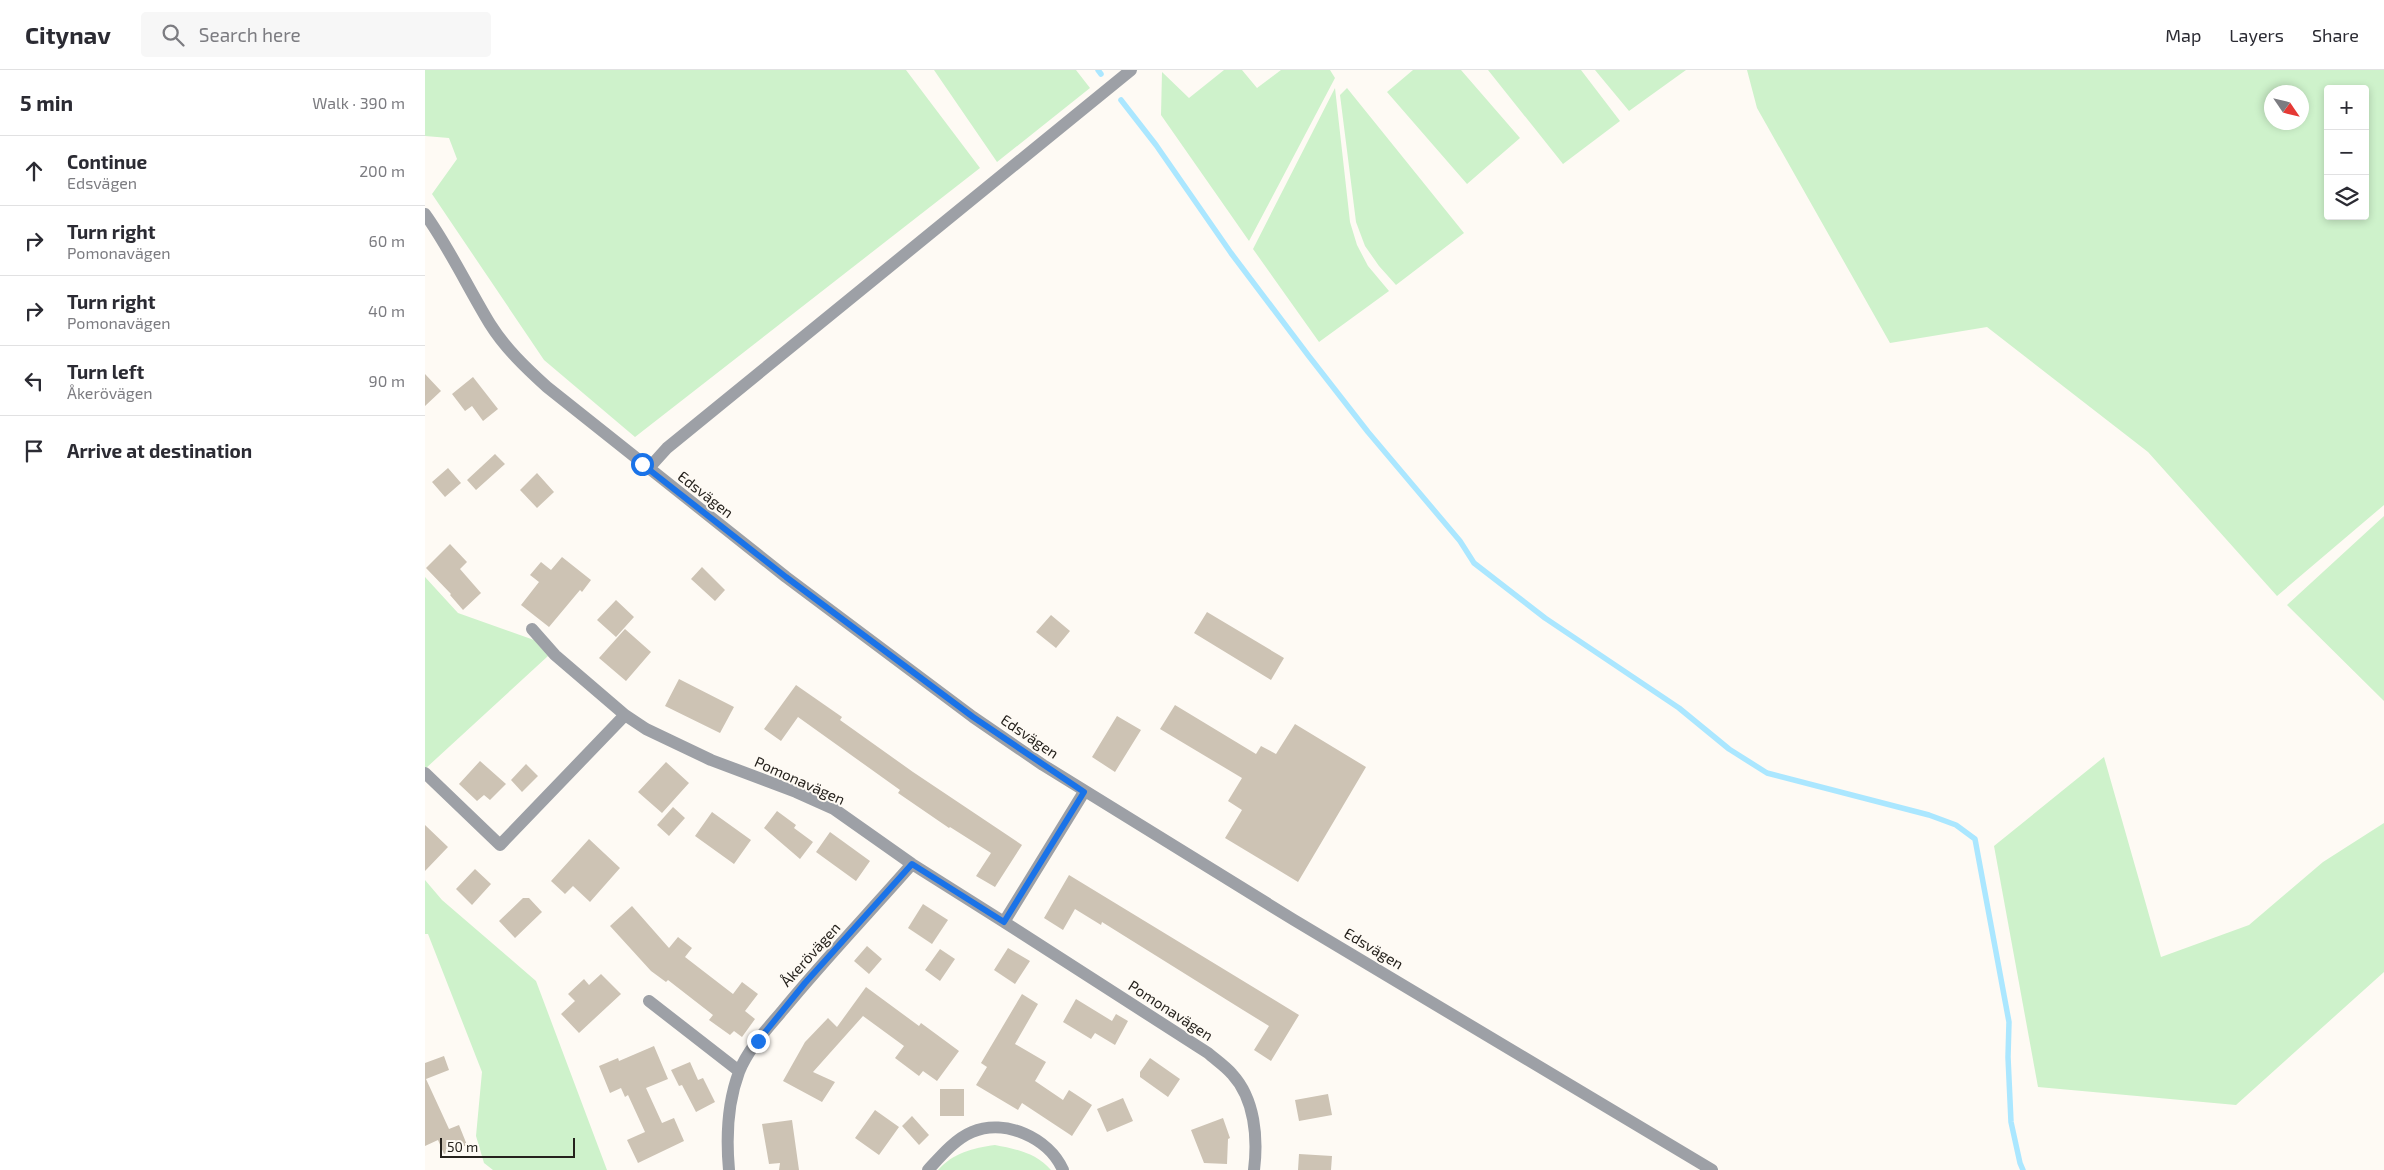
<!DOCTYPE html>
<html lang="en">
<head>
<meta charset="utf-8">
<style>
  :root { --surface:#fff; --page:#f7f7f7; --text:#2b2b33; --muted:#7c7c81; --line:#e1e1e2 }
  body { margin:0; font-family:"Exo 2",sans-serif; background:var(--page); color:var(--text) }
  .controls { position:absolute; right:15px; top:15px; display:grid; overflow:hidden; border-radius:5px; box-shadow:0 2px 8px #0003 }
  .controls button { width:45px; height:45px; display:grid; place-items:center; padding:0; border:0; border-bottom:1px solid var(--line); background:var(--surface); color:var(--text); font:25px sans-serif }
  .compass { position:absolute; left:1839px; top:15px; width:45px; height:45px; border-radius:50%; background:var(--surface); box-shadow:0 2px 8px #0003; rotate:125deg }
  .scale { position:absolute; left:15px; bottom:12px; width:135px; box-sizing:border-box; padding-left:5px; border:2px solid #26221d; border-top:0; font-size:14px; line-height:18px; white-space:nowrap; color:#26221d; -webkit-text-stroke:4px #fefaf4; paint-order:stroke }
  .stop { position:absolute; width:15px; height:15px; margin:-11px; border:4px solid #1a73e8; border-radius:50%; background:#fff }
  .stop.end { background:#1a73e8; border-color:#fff; box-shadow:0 1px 5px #0008 }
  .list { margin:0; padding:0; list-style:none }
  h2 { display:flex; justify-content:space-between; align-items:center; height:65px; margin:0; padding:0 20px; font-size:21px }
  h2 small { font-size:16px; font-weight:400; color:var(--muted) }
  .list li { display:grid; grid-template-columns:32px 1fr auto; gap:15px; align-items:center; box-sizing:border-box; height:70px; padding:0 20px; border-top:1px solid var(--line) }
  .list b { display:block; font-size:19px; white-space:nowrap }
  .list p { margin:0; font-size:16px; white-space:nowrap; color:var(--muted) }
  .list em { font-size:16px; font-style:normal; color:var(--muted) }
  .icon { flex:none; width:28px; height:28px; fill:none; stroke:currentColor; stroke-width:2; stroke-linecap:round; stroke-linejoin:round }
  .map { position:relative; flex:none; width:1959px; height:1100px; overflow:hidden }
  header { display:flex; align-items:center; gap:30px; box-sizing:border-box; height:70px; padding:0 25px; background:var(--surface); border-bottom:1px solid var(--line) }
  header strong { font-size:24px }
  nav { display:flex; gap:28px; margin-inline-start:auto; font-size:18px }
  .search { width:350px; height:45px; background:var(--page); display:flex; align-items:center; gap:12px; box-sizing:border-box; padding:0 18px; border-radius:5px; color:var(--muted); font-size:19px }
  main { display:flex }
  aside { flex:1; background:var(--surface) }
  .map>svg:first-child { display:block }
</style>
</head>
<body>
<header>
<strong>Citynav</strong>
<div class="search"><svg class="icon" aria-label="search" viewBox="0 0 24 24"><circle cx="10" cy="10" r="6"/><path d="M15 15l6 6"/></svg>Search here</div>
<nav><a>Map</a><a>Layers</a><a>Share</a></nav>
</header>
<main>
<aside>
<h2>5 min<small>Walk · 390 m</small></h2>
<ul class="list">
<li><svg class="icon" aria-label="ahead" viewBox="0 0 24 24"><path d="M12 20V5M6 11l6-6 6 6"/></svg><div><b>Continue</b><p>Edsvägen</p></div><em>200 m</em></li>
<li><svg class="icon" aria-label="right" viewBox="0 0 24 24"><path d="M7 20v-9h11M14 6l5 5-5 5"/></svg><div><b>Turn right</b><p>Pomonavägen</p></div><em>60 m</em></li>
<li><svg class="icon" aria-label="right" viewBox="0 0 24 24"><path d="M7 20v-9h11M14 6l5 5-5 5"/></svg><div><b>Turn right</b><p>Pomonavägen</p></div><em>40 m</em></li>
<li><svg class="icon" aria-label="left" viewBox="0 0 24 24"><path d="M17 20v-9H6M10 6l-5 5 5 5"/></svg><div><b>Turn left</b><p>Åkerövägen</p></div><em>90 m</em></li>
<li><svg class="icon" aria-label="arrive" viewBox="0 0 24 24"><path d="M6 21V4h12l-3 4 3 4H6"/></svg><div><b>Arrive at destination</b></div></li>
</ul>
</aside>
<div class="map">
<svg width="1959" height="1100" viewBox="0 0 1959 1100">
  <rect width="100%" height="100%" fill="#fefaf4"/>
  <path fill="#cef2cb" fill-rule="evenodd" d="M0 0H481L555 98 210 367 119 290 7 124 32 89 24 68 0 66Z
    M509 0H651L665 18 572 92Z
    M799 0H817L832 18 856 0H905L910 8 824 171 736 45 737 2 764 28Z
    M988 0H1036L1095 68 1042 114 962 22Z
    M1063 0H1156L1195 51 1138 94Z
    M1170 0H1261L1204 41Z
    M1322 0H1959V435L1852 526 1723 382 1562 257 1465 273 1332 38ZM1903 19H1940V146H1903ZM1846 22H1876V52H1846Z
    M910 18 925 152 932 175 943 196 964 221 894 272 828 179Z
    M922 18 1039 163 971 215 954 196 940 176 931 152 915 25Z
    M1959 446V631L1862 535Z
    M0 507 33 543 109 570 123 586 0 699Z
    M1679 687 1736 887 1824 855 1898 792 1959 753V902L1811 1035 1613 1017 1569 776Z
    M0 810 17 830 111 911 182 1100H68L59 1093 51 1066 57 1002 3 864H0Z
    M570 1075C591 1079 611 1083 626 1100H513C528 1083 548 1078 570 1075Z"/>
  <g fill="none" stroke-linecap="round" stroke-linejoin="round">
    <path stroke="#abe7ff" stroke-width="5.5" d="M673 0 676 4
      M696 30 731 75 806 183 883 285 943 362 1035 471 1049 493 1120 548 1254 638 1304 679 1342 703 1504 745 1531 755 1550 769 1584 952 1583 987 1586 1052 1595 1093 1598 1100"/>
  </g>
  <path fill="#cdc3b4" d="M0 304 16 321 0 336Z
    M48 307 73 339 58 351 47 336 40 341 27 324Z
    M70 384 80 394 51 420 42 410Z
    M23 398 36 413 20 427 7 412Z
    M112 403 129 422 112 438 95 420Z
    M25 474 42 492 35 499 56 523 38 540 25 525 26 524 1 498Z
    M137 487 166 510 157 522 155 520 124 557 96 535 114 512 105 505 116 492 126 500Z
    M277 497 300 520 290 531 266 509Z
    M191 530 209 547 191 567 172 550Z
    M782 542 859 588 846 610 769 563Z
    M626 545 645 561 631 578 611 562Z
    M200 559 226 582 201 611 174 588Z
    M254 609 309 637 295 663 240 636Z
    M371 615 417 647 415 650 488 702 597 775 570 817 551 806 566 783 525 757 524 758 473 723 475 720 373 647 356 671 339 659Z
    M750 635 831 684 836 676 851 684 870 654 941 697 873 812 800 768 817 740 803 731 817 708 735 659Z
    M692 646 716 660 690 702 667 687Z
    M55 691 81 714 65 730 59 725 52 731 34 714Z
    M241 692 264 713 237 743 213 722Z
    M101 694 113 706 97 722 86 710Z
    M248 737 260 748 244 766 232 755Z
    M352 741 371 755 369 758 388 772 375 789 339 758Z
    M287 742 326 770 309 794 270 766Z
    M0 755 23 777 0 801Z
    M405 762 445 791 431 811 391 782Z
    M164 769 195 798 165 832 148 816 140 824 126 811Z
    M50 799 66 814 47 835 31 819Z
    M644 805 874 945 846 991 829 980 844 956 818 940 677 852 676 855 650 839 638 860 619 848Z
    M98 828H104L117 842 90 868 74 851Z
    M498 834 523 850 507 874 483 858Z
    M207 836 244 878 253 867 267 878 260 887 308 924 317 912 333 924 320 941 330 949 317 967 309 961 305 965 284 950 288 945 243 910 241 912 226 901 185 856Z
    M442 876 457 889 444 904 429 891Z
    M583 878 605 891 590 914 569 900Z
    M515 879 530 889 515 911 500 900Z
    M176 904 196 924 154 963 136 944 150 931 143 924 159 909 164 915Z
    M441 917 494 956 496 953 534 981 512 1011 498 1001 494 1006 470 988 479 976 438 946 388 1002 410 1012 397 1032 358 1011 380 972 403 948 412 957Z
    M597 924 613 934 590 974 621 992 610 1011 638 1030 644 1020 667 1035 647 1066 597 1033 593 1040 551 1015 562 997 556 993Z
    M651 929 687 951 691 944 703 951 690 975 670 963 666 969 638 952Z
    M229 976 243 1009 221 1018 237 1053 249 1048 259 1071 213 1093 202 1070 220 1062 203 1025 200 1027 196 1018 185 1023 174 996 193 988 194 991Z
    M19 986 24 1000 1 1009 24 1059 34 1055 42 1075 19 1084 13 1070 0 1076V993Z
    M725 988 755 1009 743 1027 715 1007V1002Z
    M265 992 273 1010 278 1008 290 1032 271 1042 257 1015 254 1016 246 1000Z
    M515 1019H539V1046H515Z
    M903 1024 907 1045 874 1051 870 1030Z
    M698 1028 708 1051 682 1062 672 1039Z
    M450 1040 474 1057 454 1085 430 1068Z
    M487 1046 504 1065 494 1075 477 1056Z
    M798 1048 805 1068 803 1069 802 1094 779 1093 766 1060Z
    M367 1050 374 1100H354L355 1093 344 1094 337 1054Z
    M874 1084 907 1086 906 1100H873Z"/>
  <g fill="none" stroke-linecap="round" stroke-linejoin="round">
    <path stroke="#9da0a6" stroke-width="12" d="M223 399 242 378 706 0
      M107 559 130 585 200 645
      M0 703 75 775 200 645 221 659 286 690 371 722 409 739 487 794 579 852
      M659 722 579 852 783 983C791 990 800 996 807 1004 830 1029 833 1068 829 1100
      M224 931 314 1001
      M304 1100C301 1067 302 1034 314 1002 323 979 342 959 358 940 399 890 444 843 487 794
      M503 1100C515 1087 530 1069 547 1062 580 1048 624 1068 638 1100"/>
    <path stroke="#9da0a6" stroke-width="12" d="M0 144C25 179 43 218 65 254 80 278 101 298 122 317L361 507 548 647 618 695 869 850 1287 1100"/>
  </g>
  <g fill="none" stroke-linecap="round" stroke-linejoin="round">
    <path stroke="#1a73e8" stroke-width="6" d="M217 394 361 507 548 647 659 722 579 852 487 794 380 913 333 971"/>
  </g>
  <g text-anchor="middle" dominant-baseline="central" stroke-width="4" stroke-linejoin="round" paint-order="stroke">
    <g font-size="15" fill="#26221d" stroke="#fefaf4">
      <text transform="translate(281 424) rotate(38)">Edsvägen</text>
      <text transform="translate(605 666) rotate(34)">Edsvägen</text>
      <text transform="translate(375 710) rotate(24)">Pomonavägen</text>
      <text transform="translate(949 878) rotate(31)">Edsvägen</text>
      <text transform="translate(385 884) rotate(-48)">Åkerövägen</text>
      <text transform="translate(746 940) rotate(33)">Pomonavägen</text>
    </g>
  </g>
</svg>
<div class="controls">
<button>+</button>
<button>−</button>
<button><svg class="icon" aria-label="layers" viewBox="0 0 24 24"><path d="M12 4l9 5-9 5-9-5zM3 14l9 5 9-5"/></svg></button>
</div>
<svg class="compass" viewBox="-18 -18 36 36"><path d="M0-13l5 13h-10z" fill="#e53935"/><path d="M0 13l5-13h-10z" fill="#7c7c81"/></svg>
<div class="scale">50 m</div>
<div class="stop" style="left:217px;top:394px"></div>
<div class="stop end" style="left:333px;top:971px"></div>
</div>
</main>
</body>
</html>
